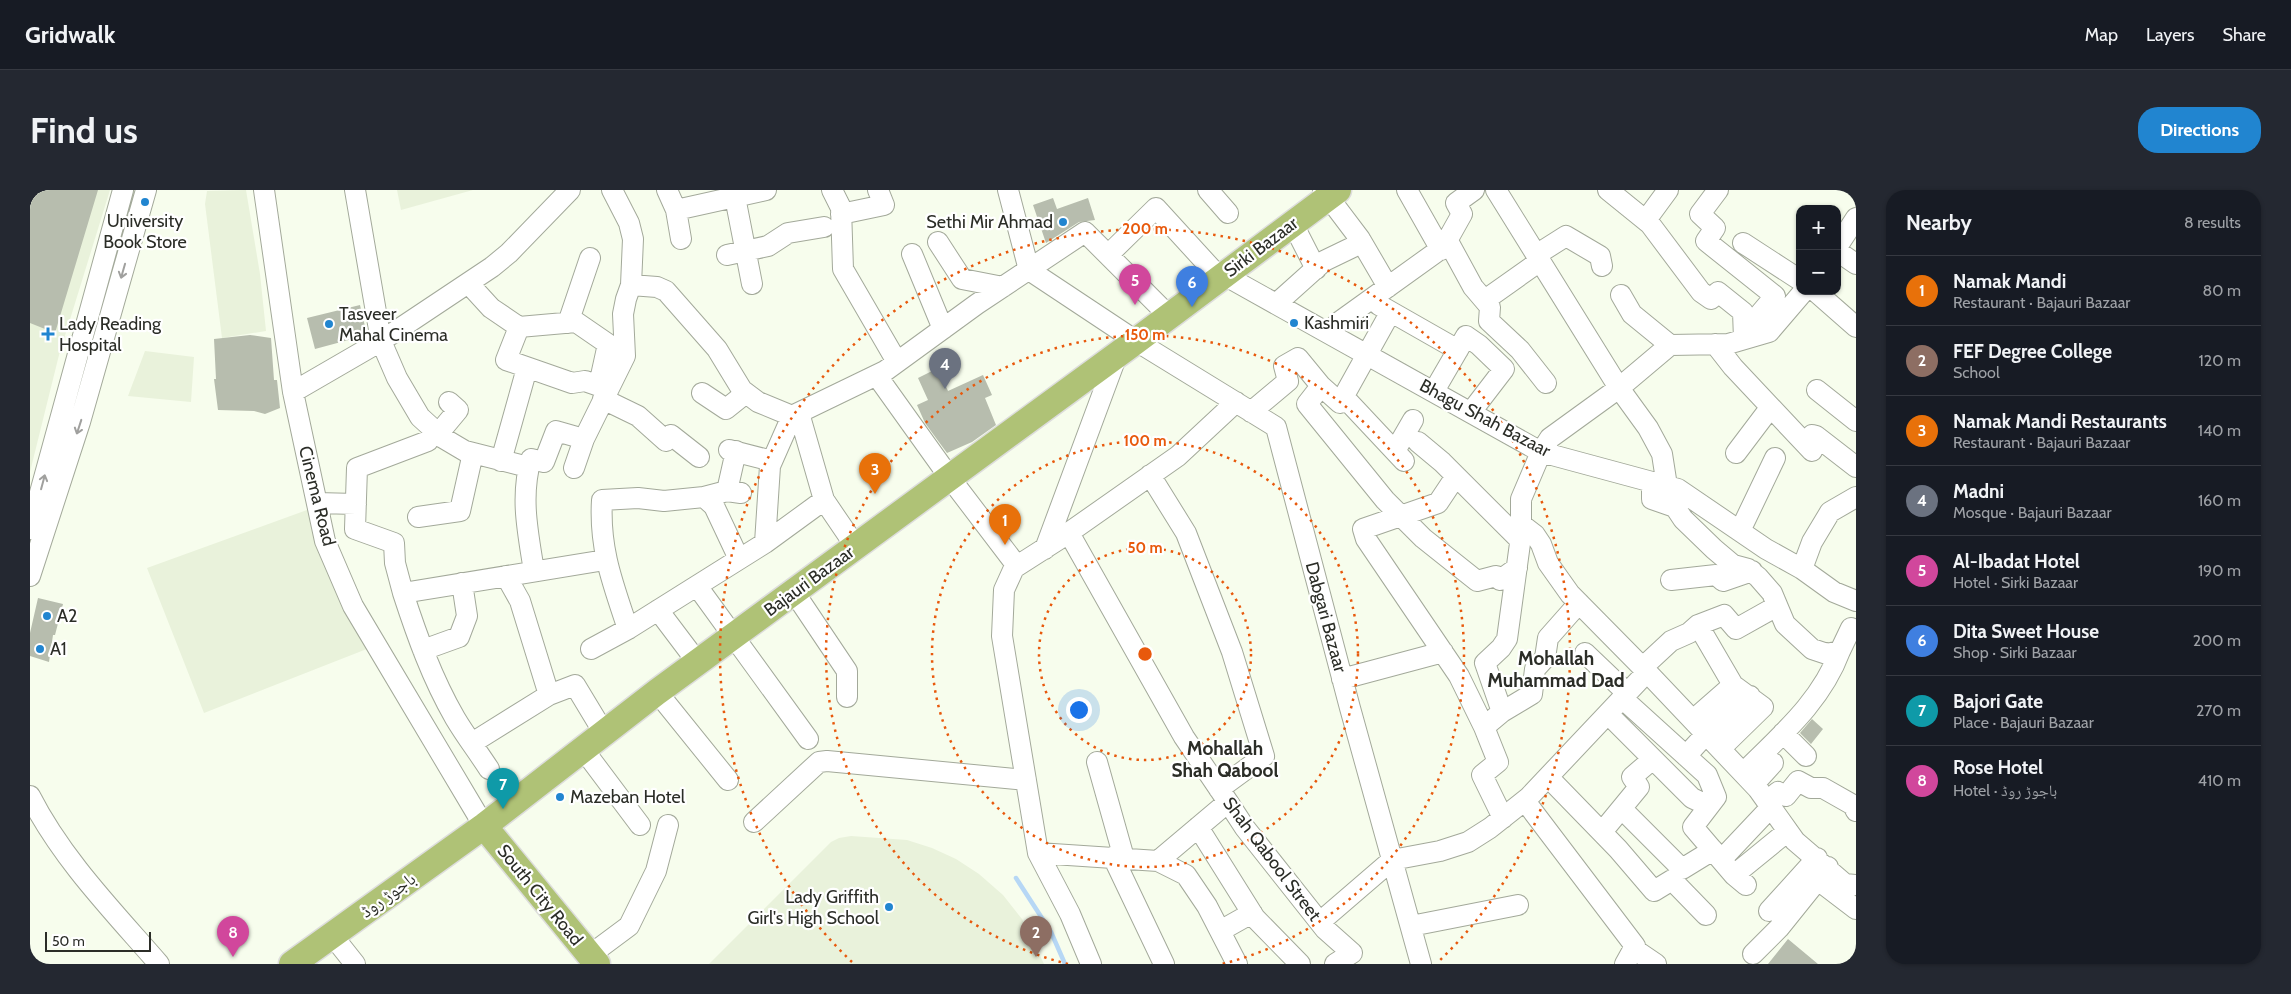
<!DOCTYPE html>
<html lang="en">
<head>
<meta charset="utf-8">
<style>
  :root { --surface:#171b24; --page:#242831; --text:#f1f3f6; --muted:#9ea1a6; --line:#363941; --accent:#2185d0 }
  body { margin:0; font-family:Cabin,"Noto Naskh Arabic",sans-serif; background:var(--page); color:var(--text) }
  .controls { position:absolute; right:15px; top:15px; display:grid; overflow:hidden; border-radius:10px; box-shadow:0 1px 4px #0004 }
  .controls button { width:45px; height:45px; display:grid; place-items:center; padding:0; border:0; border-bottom:1px solid var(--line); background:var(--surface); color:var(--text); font:25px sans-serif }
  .scale { position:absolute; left:15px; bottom:12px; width:106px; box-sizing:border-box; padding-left:5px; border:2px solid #2b2d27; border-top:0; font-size:14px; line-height:18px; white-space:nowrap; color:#2b2d27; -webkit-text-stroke:4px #fff; paint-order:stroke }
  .you { position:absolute; left:1048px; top:519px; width:18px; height:18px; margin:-12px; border:4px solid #fff; border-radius:50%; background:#1a73e8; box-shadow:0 0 0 8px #1a73e833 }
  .badge { display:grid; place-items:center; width:32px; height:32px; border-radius:50%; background:var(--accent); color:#fff; font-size:16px; font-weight:700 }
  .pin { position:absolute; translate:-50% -41px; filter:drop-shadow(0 1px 2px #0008) }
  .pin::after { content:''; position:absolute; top:26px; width:18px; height:15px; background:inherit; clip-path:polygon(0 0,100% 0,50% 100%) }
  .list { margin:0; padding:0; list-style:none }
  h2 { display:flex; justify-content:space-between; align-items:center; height:65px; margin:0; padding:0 20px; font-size:21px }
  h2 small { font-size:16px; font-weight:400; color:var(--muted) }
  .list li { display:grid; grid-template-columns:32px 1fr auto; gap:15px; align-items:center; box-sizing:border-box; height:70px; padding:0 20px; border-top:1px solid var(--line) }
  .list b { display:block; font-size:19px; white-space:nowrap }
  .list p { margin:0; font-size:16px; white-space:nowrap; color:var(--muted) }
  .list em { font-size:16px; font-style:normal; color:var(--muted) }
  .map { position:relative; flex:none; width:1826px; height:774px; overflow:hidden; border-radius:20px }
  header { display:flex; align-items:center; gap:30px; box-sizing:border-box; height:70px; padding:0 25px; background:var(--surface); border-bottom:1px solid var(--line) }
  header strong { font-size:24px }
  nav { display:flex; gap:28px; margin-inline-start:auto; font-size:18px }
  .intro { display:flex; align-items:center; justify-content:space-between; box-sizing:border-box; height:120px; padding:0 30px }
  h1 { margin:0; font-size:35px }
  .button { padding:12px 22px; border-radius:20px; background:var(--accent); color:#fff; font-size:18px; font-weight:700 }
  main { display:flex; gap:30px; padding:0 30px }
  aside { flex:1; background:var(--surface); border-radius:20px; box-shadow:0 1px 4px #0004 }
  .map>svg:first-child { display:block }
</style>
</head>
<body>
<header>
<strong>Gridwalk</strong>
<nav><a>Map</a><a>Layers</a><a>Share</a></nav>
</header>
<div class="intro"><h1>Find us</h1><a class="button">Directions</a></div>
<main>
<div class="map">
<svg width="1826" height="774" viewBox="0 0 1826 774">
  <rect width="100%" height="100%" fill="#f7fded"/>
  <path fill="#e9f2db" d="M0 0H80L29 165 0 282Z
    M216 0 230 84 236 141 192 148 175 14 177 1Z
    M367 0H443L371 20Z
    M115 161 164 167 161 212 98 206Z
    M288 316 347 455 174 523 117 378Z
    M821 646 877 650 902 658 926 669 949 684 973 705 992 729 1014 774H679L801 652 809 648Z"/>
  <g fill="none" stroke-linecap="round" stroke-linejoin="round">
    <path stroke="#b6d7f5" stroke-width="4.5" d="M986 688 1021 742 1035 774"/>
  </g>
  <path fill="#b7bdae" d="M0 0H68L25 143 0 133Z
    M1023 8 1027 19 1058 8 1065 30 1049 32 1016 53 1003 15Z
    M330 115 337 145 285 159 277 128Z
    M220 145 241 148 244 190H247L250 218 235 224 224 221 188 220 184 189H186L184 149Z
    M908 178 918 201 953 185 962 205 955 208 966 235 942 252 917 263 895 233 887 215 898 210 888 188Z
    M8 408 33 414 25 445H23L19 472 0 466V443Z
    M1782 529 1793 539 1781 554 1770 543Z
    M1758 749 1788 774H1738Z"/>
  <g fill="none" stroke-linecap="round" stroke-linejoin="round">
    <defs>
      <path id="minor" d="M234 0 263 202 295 351 323 416 454 636
        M325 0 351 151 367 188 390 227 413 248 435 261 498 277
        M637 0 646 20 651 49
        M802 0 811 18 813 79 867 172
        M978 0 999 80 1106 151 1246 237 1320 518 1391 774
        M1178 0 1198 23
        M1293 0 1330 49 1358 97
        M1377 0 1411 60
        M1444 0 1426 13 1432 24 1418 49 1419 53 1443 97 1460 117 1459 131 1490 160 1516 193
        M1466 0 1589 198 1618 238 1632 264 1637 296
        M1578 0 1620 34 1671 102 1681 109 1688 102 1713 122 1714 149
        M1688 0 1670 24 1685 38 1676 51 1745 106 1723 132 1722 147
        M705 7 722 94
        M646 20 736 0
        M811 24 854 15 848 0
        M1616 30 1638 0
        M1263 34 1286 79
        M908 52 932 89 973 97
        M1713 53 1770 90
        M1807 57 1826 28
        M1807 61 1826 74
        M882 64 913 139
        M697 65 738 56 758 43 794 37
        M1078 65 1126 18 1190 88
        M1506 65 1536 46 1570 66 1572 76
        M1194 85 1511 262 1648 299 1736 359 1772 379 1804 402 1826 411
        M439 94 461 118 489 137 476 170 542 193 555 191 578 199
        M601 95 627 97 636 101 687 159 712 200 728 212 762 226
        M1785 101 1826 137
        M1591 105 1602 124 1640 155
        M1455 110 1510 71
        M1246 114 1294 71 1323 57 1330 49
        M1349 115 1428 160
        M538 133 560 68
        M489 137 546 132 578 154 569 195
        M1299 143 1309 132 1419 53
        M1685 154 1703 177 1782 261
        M847 186 920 288 987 376
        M1291 196 1277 214 1355 310 1393 348 1447 391 1466 386 1470 390 1487 378
        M1787 200 1826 231
        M1404 201 1436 146 1449 155 1474 179 1441 222
        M263 202 351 151 462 77 479 63 540 0
        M672 203 696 219 716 203
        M1313 206 1374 271
        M573 209 608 226 636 251 641 245 669 267
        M1221 222 1258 191 1254 176 1268 168 1291 196 1310 213 1360 123
        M769 223 794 310 826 357
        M408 244 428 220 419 212
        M398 251 327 278 325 339 364 353 365 373 373 403 575 370
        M1388 252 1412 272 1491 351
        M1775 253 1782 245 1786 246 1826 277
        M699 260 742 271
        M1365 261 1383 230
        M1706 263 1740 218
        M471 271 497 178
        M544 278 554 249
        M1120 285 1156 343 1202 462 1234 566 1189 599
        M1426 286 1408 313 1333 339 1336 349 1429 486 1454 537
        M1622 292V309L1645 317 1653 329 1684 359 1703 375 1718 379 1728 387 1742 403 1755 434 1782 459 1797 464 1810 461 1821 438 1826 441
        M697 301 706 261
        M674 307 684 316 709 369
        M287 313 326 314
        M388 327 430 321 443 263
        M1492 335 1505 345 1511 354 1518 373 1540 404 1617 482 1728 599 1765 651 1815 694 1826 695
        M0 339 93 0
        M1710 341 1745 268
        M1039 343 1154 547 1198 612 1215 638 1295 739 1322 763 1305 774
        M735 353 794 310
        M1015 359 1087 165
        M1772 379 1782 352 1800 322 1826 307
        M504 381C498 343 490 307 501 269L514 272 526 241 554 249 595 166 593 124 596 109 601 95 603 49 599 33 582 0
        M0 386 50 232 116 0
        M476 386 490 411 519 505
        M1641 390 1686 385 1693 391 1722 381
        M667 396 778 549
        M764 402 817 481V507
        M373 403C387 446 402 488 425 528 435 545 448 562 459 579
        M628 420 668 473
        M1668 435 1703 495
        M598 439C583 394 569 359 572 310L608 308 634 311 674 307 697 301 711 303
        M561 459 598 439 735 353 740 276 762 226 855 181 947 114 1055 42 1139 126
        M393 460 429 447 437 426 432 393
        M1555 463 1597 503
        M1613 477 1641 451 1659 443 1668 435 1694 425 1706 439 1747 416
        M1312 489 1413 462
        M627 502 698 590
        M1592 508 1677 585 1686 607 1663 637 1704 685 1716 695
        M1472 522 1502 504 1505 479 1515 468 1518 448 1549 413
        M1578 524 1662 608 1679 616
        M1663 530 1703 495 1733 517 1690 559
        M1753 543 1776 566
        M442 553 519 505 545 495 574 543
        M553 559 610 635
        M1656 566 1676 544 1720 506
        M1067 572 1094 668
        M1713 583C1751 545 1791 512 1810 461
        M1518 587 1588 659 1624 701 1642 690 1676 725
        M1724 594 1743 573
        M0 606C32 669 83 721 129 774
        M1495 611 1605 756 1595 774
        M1737 611 1748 602 1756 606 1768 591 1781 598H1793L1823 615 1826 621
        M1592 619 1652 679 1683 660
        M1473 628 1452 585 1468 572 1454 537 1472 522 1455 473 1471 458 1477 449 1491 346V309L1511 262 1520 248 1589 198 1640 155 1698 154 1739 142 1774 101
        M724 632 789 572 797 571 996 590
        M1168 637 1225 728 1270 774
        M1572 642 1609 597 1602 587 1623 569
        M1008 663 1128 671 1156 685 1177 716 1207 774
        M1083 667 1134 774
        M1691 670 1741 617
        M1128 671 1198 612
        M1704 685 1758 641
        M1788 690 1826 719
        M1739 721 1787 668
        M1290 732 1362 670 1410 661 1438 652 1460 638 1499 607 1617 482
        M1381 736 1488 715
        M1190 741 1222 723
        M302 745 325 774
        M1604 759 1626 774
        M1723 764 1749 738 1798 677
        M560 765 599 736 626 681 638 635
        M1061 774 1040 724 1008 663 972 446 974 400 984 378 1034 346 1148 266 1206 212"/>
      <path id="major" d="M454 636 567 774
        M262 774 454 636 627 502 1106 151 1308 0"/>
    </defs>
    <use href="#minor" stroke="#a3a99a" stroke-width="22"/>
    <use href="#major" stroke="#dddddc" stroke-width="29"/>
    <use href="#minor" stroke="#fff" stroke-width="20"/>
    <use href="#major" stroke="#afc276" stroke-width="26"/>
  </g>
  <defs><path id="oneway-shaft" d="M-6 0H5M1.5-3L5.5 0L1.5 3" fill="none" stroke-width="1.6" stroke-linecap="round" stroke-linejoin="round" transform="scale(1.25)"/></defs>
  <g stroke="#a0a09e">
    <use href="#oneway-shaft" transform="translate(93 81) rotate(106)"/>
    <use href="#oneway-shaft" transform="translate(49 237) rotate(108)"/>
    <use href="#oneway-shaft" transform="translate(13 292) rotate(-75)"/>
  </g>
  <g fill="none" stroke="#e8590c" stroke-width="2.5" stroke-dasharray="2.5 5">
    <circle cx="1115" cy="464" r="106"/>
    <circle cx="1115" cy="464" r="213"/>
    <path d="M1038 774A319 319 0 1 1 1192 774"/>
    <path d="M822 772A425 425 0 1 1 1408 772"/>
  </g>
  <g fill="#2185d0" stroke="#fff" stroke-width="2">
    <circle cx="115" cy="12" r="5"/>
    <circle cx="1033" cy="32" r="5"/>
    <circle cx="1264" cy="133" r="5"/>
    <circle cx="299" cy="134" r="5"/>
    <path d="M15.5 136.5h5v5h5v5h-5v5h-5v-5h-5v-5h5z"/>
    <circle cx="17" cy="426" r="5"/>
    <circle cx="10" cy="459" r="5"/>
    <circle cx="530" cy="607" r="5"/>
    <circle cx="859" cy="717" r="5"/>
  </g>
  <g text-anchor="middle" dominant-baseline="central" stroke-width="4.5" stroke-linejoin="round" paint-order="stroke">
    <g font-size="18" fill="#2b2d27" stroke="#fff" text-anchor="start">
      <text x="115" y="31" text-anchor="middle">University<tspan x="115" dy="21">Book Store</tspan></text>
      <text x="1023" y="32" text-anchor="end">Sethi Mir Ahmad</text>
      <text x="309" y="124">Tasveer<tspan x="309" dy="21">Mahal Cinema</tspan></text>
      <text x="1274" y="133">Kashmiri</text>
      <text x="29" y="134">Lady Reading<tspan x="29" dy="21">Hospital</tspan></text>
      <text x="27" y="426">A2</text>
      <text x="20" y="459">A1</text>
      <text x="540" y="607">Mazeban Hotel</text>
      <text x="849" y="707" text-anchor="end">Lady Griffith<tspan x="849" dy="21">Girl's High School</tspan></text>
    </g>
    <g font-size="18" fill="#2b2d27" stroke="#fff">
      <text transform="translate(1231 57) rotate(-37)">Sirki Bazaar</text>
      <text transform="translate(1455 228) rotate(28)">Bhagu Shah Bazaar</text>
      <text transform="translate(287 306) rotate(76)">Cinema Road</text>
      <text transform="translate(779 391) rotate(-36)">Bajauri Bazaar</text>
      <text transform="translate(1296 427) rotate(75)">Dabgari Bazaar</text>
      <text transform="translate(1242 669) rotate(53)">Shah Qabool Street</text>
      <text transform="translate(358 705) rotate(-36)">باجوڑ روڈ</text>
      <text transform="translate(510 705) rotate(51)">South City Road</text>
    </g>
    <g font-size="19" font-weight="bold" fill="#2b2d27" stroke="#fff">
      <text x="1526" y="468">Mohallah<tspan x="1526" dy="22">Muhammad Dad</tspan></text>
      <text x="1195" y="558">Mohallah<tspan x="1195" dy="22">Shah Qabool</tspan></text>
    </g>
  </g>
  <circle cx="1115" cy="464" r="8" fill="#e8590c" stroke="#fff" stroke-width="2.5"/>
  <g font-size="15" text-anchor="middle" font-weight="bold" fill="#e8590c" stroke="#fff" stroke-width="4.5" stroke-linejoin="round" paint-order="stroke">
    <text x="1115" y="44">200 m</text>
    <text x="1115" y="150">150 m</text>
    <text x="1115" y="256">100 m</text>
    <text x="1115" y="363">50 m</text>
  </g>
</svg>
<div class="controls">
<button>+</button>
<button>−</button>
</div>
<div class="scale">50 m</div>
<div class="you"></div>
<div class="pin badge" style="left:975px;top:355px;background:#e8710a">1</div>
<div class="pin badge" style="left:1006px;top:767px;background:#8d6e63">2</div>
<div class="pin badge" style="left:845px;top:304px;background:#e8710a">3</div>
<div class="pin badge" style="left:915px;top:199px;background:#6b7280">4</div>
<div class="pin badge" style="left:1105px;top:115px;background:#d1479c">5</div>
<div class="pin badge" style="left:1162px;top:117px;background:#3f7fe0">6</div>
<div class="pin badge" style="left:473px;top:619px;background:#0f9aa8">7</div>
<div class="pin badge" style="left:203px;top:767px;background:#d1479c">8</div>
</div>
<aside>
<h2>Nearby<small>8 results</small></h2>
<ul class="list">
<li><span class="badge" style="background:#e8710a">1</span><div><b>Namak Mandi</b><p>Restaurant · Bajauri Bazaar</p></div><em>80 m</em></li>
<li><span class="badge" style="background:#8d6e63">2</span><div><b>FEF Degree College</b><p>School</p></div><em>120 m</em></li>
<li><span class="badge" style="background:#e8710a">3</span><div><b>Namak Mandi Restaurants</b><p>Restaurant · Bajauri Bazaar</p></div><em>140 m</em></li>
<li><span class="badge" style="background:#6b7280">4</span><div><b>Madni</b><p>Mosque · Bajauri Bazaar</p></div><em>160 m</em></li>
<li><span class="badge" style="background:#d1479c">5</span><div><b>Al-Ibadat Hotel</b><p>Hotel · Sirki Bazaar</p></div><em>190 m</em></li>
<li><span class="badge" style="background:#3f7fe0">6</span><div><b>Dita Sweet House</b><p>Shop · Sirki Bazaar</p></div><em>200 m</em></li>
<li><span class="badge" style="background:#0f9aa8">7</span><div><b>Bajori Gate</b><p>Place · Bajauri Bazaar</p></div><em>270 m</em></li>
<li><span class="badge" style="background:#d1479c">8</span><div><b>Rose Hotel</b><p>Hotel · باجوڑ روڈ</p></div><em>410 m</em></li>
</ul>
</aside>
</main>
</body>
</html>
